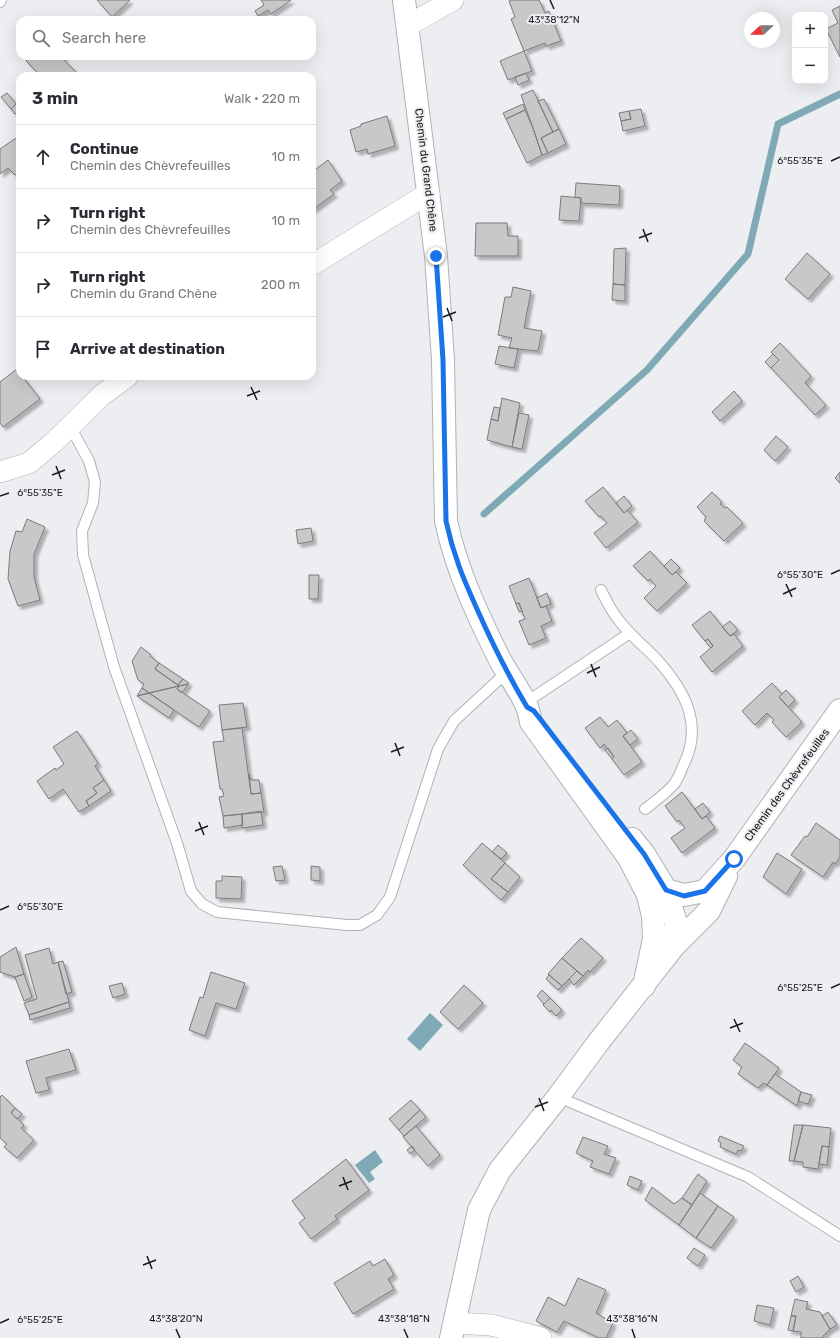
<!DOCTYPE html>
<html lang="en">
<head>
<meta charset="utf-8">
<style>
  :root { --surface:#fff; --page:#f7f7f7; --text:#2b2b33; --muted:#7c7c81; --line:#e1e1e2 }
  body { margin:0; font-family:Rubik,sans-serif; background:var(--page); color:var(--text) }
  .controls { position:absolute; right:12px; top:12px; display:grid; overflow:hidden; border-radius:8px; box-shadow:0 4px 16px #0002 }
  .controls button { width:36px; height:36px; display:grid; place-items:center; padding:0; border:0; border-bottom:1px solid var(--line); background:var(--surface); color:var(--text); font:20px sans-serif }
  .compass { position:absolute; left:744px; top:12px; width:36px; height:36px; border-radius:50%; background:var(--surface); box-shadow:0 4px 16px #0002; rotate:248deg }
  .stop { position:absolute; width:12px; height:12px; margin:-9px; border:3px solid #1a73e8; border-radius:50%; background:#fff }
  .stop.end { background:#1a73e8; border-color:#fff; box-shadow:0 1px 4px #0008 }
  .list { margin:0; padding:0; list-style:none }
  h2 { display:flex; justify-content:space-between; align-items:center; height:52px; margin:0; padding:0 16px; font-size:17px }
  h2 small { font-size:13px; font-weight:400; color:var(--muted) }
  .list li { display:grid; grid-template-columns:26px 1fr auto; gap:12px; align-items:center; box-sizing:border-box; height:64px; padding:0 16px; border-top:1px solid var(--line) }
  .list b { display:block; font-size:15px; white-space:nowrap }
  .list p { margin:0; font-size:13px; white-space:nowrap; color:var(--muted) }
  .list em { font-size:13px; font-style:normal; color:var(--muted) }
  .icon { flex:none; width:22px; height:22px; fill:none; stroke:currentColor; stroke-width:2; stroke-linecap:round; stroke-linejoin:round }
  .map { position:relative; flex:none; width:840px; height:1338px; overflow:hidden }
  .search { position:absolute; background:var(--surface); box-shadow:0 4px 16px #0002; left:16px; top:16px; width:300px; height:44px; display:flex; align-items:center; gap:10px; box-sizing:border-box; padding:0 14px; border-radius:12px; color:var(--muted); font-size:15px }
  .panel { position:absolute; background:var(--surface); box-shadow:0 4px 16px #0002; left:16px; top:72px; width:300px; height:308px; border-radius:12px }
  .map>svg:first-child { display:block }
</style>
</head>
<body>
<div class="map">
<svg width="840" height="1338" viewBox="0 0 840 1338">
  <defs>
    <filter id="shadow"><feDropShadow dx="3.5" dy="3.5" stdDeviation="1" flood-color="#0004"/></filter>
  </defs>
  <rect width="100%" height="100%" fill="#eceef1"/>
  <path fill="#7faab5" d="M430 1013 443 1025 420 1051 407 1039Z
    M375 1150 383 1162 370 1172 375 1179 369 1183 355 1165Z"/>
  <g fill="none" stroke-linecap="round" stroke-linejoin="round">
    <path stroke="#7faab5" stroke-width="7" d="M484 514 647 370 748 254 778 124 840 94"/>
  </g>
  <path fill="#cac7c9" stroke="#7d7a7d" filter="url(#shadow)" d="M97 0H130L112 17Z
    M261 0H291L271 14 268 10 258 16 255 11 264 5Z
    M511 0H539L545 13 549 11 561 41 546 46 545 43 524 51 511 19 515 17 509 1Z
    M840 6V57L826 29 838 23 832 10Z
    M524 51 532 71 508 80 500 61Z
    M31 56H62L64 58 63 59 80 76H51L49 74 47 76H41L26 61Z
    M526 73 529 80 518 85 515 77Z
    M533 90 553 132 541 138 548 153 542 155 533 128 521 95Z
    M7 93 16 104 11 109 1 97Z
    M544 99 559 129 553 132 538 101Z
    M16 104 20 110 15 114 11 109Z
    M523 104 525 110 506 119 503 113Z
    M641 109 645 126 623 131 621 121 631 119 629 111Z
    M525 110 533 128 542 155 527 163 506 119Z
    M629 111 631 119 621 121 619 113Z
    M387 116 395 146 368 154 367 149 356 152 350 130 361 126V124Z
    M559 129 566 144 548 153 541 138Z
    M16 138 20 143V171L15 175 8 168 0 174V149Z
    M328 160 342 181 330 190 334 194 312 210V172Z
    M576 183 620 186 619 205 581 203V198L575 197Z
    M561 196 581 198 579 221 559 220Z
    M476 223H507L508 236H518V256H475Z
    M626 248 625 285 613 284 614 249Z
    M807 253 830 274 808 299 785 279Z
    M613 284 625 285V301L612 300Z
    M513 287 531 291 524 328 542 331 538 351 509 348 512 338 498 335 505 297H511Z
    M780 343 811 376 805 383 826 405 815 415 771 368 779 360 771 352Z
    M499 346 518 349 514 368 495 364Z
    M773 354 779 360 771 368 765 362Z
    M17 369 20 373V376H22L40 399 3 427 0 423V382Z
    M734 391 742 401 720 421 712 412Z
    M502 398 520 403 512 447 487 440 491 419 498 421Z
    M494 407 500 408 498 421 491 419Z
    M519 413 529 415 522 449 512 447Z
    M776 436 788 447 775 461 764 450Z
    M840 472V483L835 478Z
    M603 487 624 513 627 510 638 522 606 548 594 533 607 523 601 516 599 517 585 501Z
    M712 492 722 502 720 504 725 508 727 507 743 523 724 541 704 521 706 517 697 507Z
    M624 496 632 506 624 513 616 503Z
    M27 519 45 527 34 554V577L40 600 18 606 8 579 10 551 16 531 22 532Z
    M311 528 313 541 298 544 296 530Z
    M650 551 672 575 676 572 687 583 657 611 644 598 656 586 650 579 648 581 633 566Z
    M671 559 680 568 672 575 664 566Z
    M309 575H319L318 599H309Z
    M529 578 541 608 546 606 552 621 541 626 546 638 529 645 519 621 525 619 519 603 516 604 509 586Z
    M547 593 551 604 541 608 537 598Z
    M519 603 522 611 519 612 516 604Z
    M710 611 730 636 734 634 743 646 712 672 700 657 713 646 708 639 705 641 692 625Z
    M730 621 738 630 730 636 722 627Z
    M708 639 713 646 711 648 705 641Z
    M141 647 151 655 150 656 159 663 155 669 179 686 149 693 142 688 144 684 138 680 132 661Z
    M159 663 183 679 178 685 155 669Z
    M183 679 189 683 188 684 179 686 178 685Z
    M772 683 782 694 779 697 802 722 786 737 772 722 774 720 767 713 755 725 742 711Z
    M188 684 182 693 177 689 179 686Z
    M179 686 177 689 210 711 199 727 149 693Z
    M142 688 149 693 137 696Z
    M786 690 795 700 788 707 779 697Z
    M149 693 174 710 169 718 137 696Z
    M243 703 247 727 222 730 219 705Z
    M600 717 608 727 617 720 627 733 623 736 642 762 624 775 612 759 614 757 604 744 600 748 585 728Z
    M242 728 251 794 261 793 264 812 223 816 219 797 224 796 222 789H220L213 742 224 741 222 730Z
    M631 730 638 739 630 745 623 736Z
    M77 731 98 763 95 766 104 780 93 788 97 793 86 801 89 806 79 812 63 789 49 799 37 781 55 768 56 770 64 764 53 747Z
    M608 748 614 757 612 759 605 750Z
    M249 774 251 780H259L261 793 251 794Z
    M104 780 111 791 89 806 86 801 97 793 93 788Z
    M682 792 702 819 706 816 715 828 682 853 671 838 685 828 679 820 677 822 665 806Z
    M703 803 710 812 702 819 695 809Z
    M261 811 263 825 242 828V814Z
    M242 814 243 825 224 828 223 816Z
    M816 823 840 840V857L835 864 833 862 823 877 791 855 805 836 807 837Z
    M482 843 505 863 491 879 508 892 501 900 463 865Z
    M498 845 507 853 501 859 492 852Z
    M777 853 802 869 786 894 763 877Z
    M505 863 520 877 508 892 491 879Z
    M282 866 285 880 276 881 273 867Z
    M311 866 320 867V881L311 880Z
    M222 876 242 877 241 899 216 898V881H222Z
    M581 938 603 958 590 972 588 970 583 976 562 958Z
    M16 947 24 974 15 977 0 972V957Z
    M49 948 53 964 58 962 69 1002 29 1015 24 1003 37 999 25 955Z
    M562 958 577 971 562 986 548 974Z
    M63 961 72 992 66 994 58 962Z
    M577 971 583 976 574 985 569 979Z
    M211 972 245 983 236 1009 216 1003 205 1036 189 1030 200 997 203 998Z
    M24 974 32 997 24 1001 15 977Z
    M549 975 562 986 558 990 546 979Z
    M122 983 125 994 113 998 109 986Z
    M464 985 483 1003 458 1029 440 1012Z
    M542 990 550 998 544 1004 537 996Z
    M550 998 562 1010 556 1016 551 1010 550 1012 543 1005Z
    M69 1002 70 1008 30 1020 29 1015Z
    M745 1043 779 1068 767 1085 763 1083 758 1088 738 1074 742 1067 733 1060Z
    M69 1049 76 1070 46 1078 49 1090 36 1093 26 1061Z
    M775 1074 801 1092 797 1106 767 1085Z
    M801 1092 812 1095 808 1104 798 1101Z
    M2 1095 15 1108 11 1113 24 1125 21 1128 34 1140 17 1158 4 1147 7 1144 0 1138V1097Z
    M411 1100 420 1110 399 1130 389 1119Z
    M15 1108 22 1114 17 1119 11 1113Z
    M420 1110 426 1117 404 1136 399 1130Z
    M794 1125H803L794 1161H789Z
    M803 1125 831 1128 829 1147 822 1146 818 1169 803 1167V1162L794 1161Z
    M416 1126 440 1155 428 1166 403 1137Z
    M720 1136 744 1146 741 1151 738 1150 736 1154 720 1147 721 1143 718 1141Z
    M583 1137 608 1146 604 1154 616 1158 609 1174 590 1167 593 1161 576 1153Z
    M412 1146 415 1150 410 1154 407 1150Z
    M822 1146 829 1147 827 1165 819 1164Z
    M346 1159 369 1190 335 1216 337 1219 311 1239 299 1223 305 1218 292 1201Z
    M698 1174 707 1181 692 1205 682 1198Z
    M630 1176 642 1181 638 1190 627 1185Z
    M652 1187 674 1204 682 1198 692 1205 679 1225 645 1200Z
    M700 1193 718 1206 696 1238 679 1225Z
    M718 1206 734 1217 711 1248 696 1238Z
    M694 1248 705 1255 698 1266 687 1258Z
    M385 1259 394 1275 388 1279 394 1289 353 1314 334 1283 370 1261 373 1266Z
    M798 1276 804 1287 796 1292 790 1281Z
    M578 1278 606 1290 596 1313 613 1323 606 1338H599L564 1321 557 1332 536 1321 548 1297 565 1306Z
    M795 1299 808 1302 806 1309 820 1312 830 1329 823 1336 822 1338H801V1332L793 1331 796 1316H791Z
    M757 1305 774 1308 770 1325 754 1321Z
    M828 1312 837 1325 830 1329 822 1316Z
    M791 1316H796L793 1331 788 1330Z"/>
  <g fill="none" stroke-linecap="round" stroke-linejoin="round">
    <defs>
      <path id="lane" d="M0 2 1 0
        M70 426 89 461 95 482 93 503 82 531 83 555 114 667 177 843 191 891 202 904 217 912 347 925H360L377 915 390 897 438 749 454 721 507 672
        M601 590C606 600 611 611 618 619 630 636 647 648 660 663 687 694 703 727 683 766 681 772 678 778 675 783 667 793 655 801 645 809
        M525 703 630 633
        M558 1097 748 1177 840 1236"/>
      <path id="street" d="M407 26 453 0
        M312 265 429 193
        M0 472 29 463 54 442 102 395 128 376
        M454 1323 491 1325 541 1338"/>
      <path id="secondary" d="M404 0 436 256 443 360 446 521C456 569 478 616 500 660 508 675 521 691 527 707 529 712 530 717 531 722L629 858 648 895 653 916 654 939 644 986
        M666 890 684 895 705 891 734 859 840 710
        M674 946 709 911 726 876
        M451 1338 479 1210 500 1170 558 1097 597 1044 674 946 676 923 666 890 644 854 632 839"/>
    </defs>
    <use href="#lane" stroke="#b0b2b5" stroke-width="12"/>
    <use href="#street" stroke="#b0b2b5" stroke-width="22"/>
    <use href="#secondary" stroke="#b0b2b5" stroke-width="24"/>
    <use href="#lane" stroke="#fff" stroke-width="10"/>
    <use href="#street" stroke="#fff" stroke-width="21"/>
    <use href="#secondary" stroke="#fff" stroke-width="22"/>
  </g>
  <g fill="none" stroke-linecap="round" stroke-linejoin="round">
    <path stroke="#1a73e8" stroke-width="5" d="M436 256 443 360 446 521C453 554 463 578 477 609 492 643 508 675 527 707L534 711 644 854 666 890 684 896 705 891 734 859"/>
  </g>
  <path fill="none" stroke="#191a1b" stroke-width="1.5" d="M550 0 554 9M831 161 840 157M643 229 648 242M639 238 652 233M447 308 452 321M443 317 456 312M251 387 257 400M247 396 260 391M56 466 61 479M52 475 65 470M0 496 9 493M831 574 840 570M786 584 792 597M783 594 796 588M591 664 596 677M587 673 600 667M395 743 400 756M391 752 404 747M199 822 204 835M195 831 208 826M0 910 9 906M831 988 840 984M734 1019 740 1032M730 1028 743 1023M539 1098 544 1111M535 1107 548 1102M343 1177 348 1190M339 1186 352 1181M147 1256 152 1269M143 1265 156 1260M0 1323 9 1319M176 1329 180 1338M404 1329 408 1338M632 1329 635 1338"/>
  <g text-anchor="middle" dominant-baseline="central" stroke-width="4" stroke-linejoin="round" paint-order="stroke">
    <g font-size="11" fill="#191a1b" stroke="#eceef1">
      <text transform="translate(426 170) rotate(83)">Chemin du Grand Chêne</text>
      <text transform="translate(787 785) rotate(-54)">Chemin des Chèvrefeuilles</text>
    </g>
  </g>
  <g font-size="10" text-anchor="middle" fill="#191a1b" stroke="#eceef1" stroke-width="4" stroke-linejoin="round" paint-order="stroke">
    <text x="554" y="23">43°38'12"N</text>
    <text x="800" y="164">6°55'35"E</text>
    <text x="40" y="496">6°55'35"E</text>
    <text x="800" y="578">6°55'30"E</text>
    <text x="40" y="910">6°55'30"E</text>
    <text x="800" y="991">6°55'25"E</text>
    <text x="176" y="1322">43°38'20"N</text>
    <text x="404" y="1322">43°38'18"N</text>
    <text x="632" y="1322">43°38'16"N</text>
    <text x="40" y="1323">6°55'25"E</text>
  </g>
</svg>
<div class="controls">
<button>+</button>
<button>−</button>
</div>
<svg class="compass" viewBox="-18 -18 36 36"><path d="M0-13l5 13h-10z" fill="#e53935"/><path d="M0 13l5-13h-10z" fill="#7c7c81"/></svg>
<div class="stop" style="left:734px;top:859px"></div>
<div class="stop end" style="left:436px;top:256px"></div>
<div class="search"><svg class="icon" aria-label="search" viewBox="0 0 24 24"><circle cx="10" cy="10" r="6"/><path d="M15 15l6 6"/></svg>Search here</div>
<section class="panel">
<h2>3 min<small>Walk · 220 m</small></h2>
<ul class="list">
<li><svg class="icon" aria-label="ahead" viewBox="0 0 24 24"><path d="M12 20V5M6 11l6-6 6 6"/></svg><div><b>Continue</b><p>Chemin des Chèvrefeuilles</p></div><em>10 m</em></li>
<li><svg class="icon" aria-label="right" viewBox="0 0 24 24"><path d="M7 20v-9h11M14 6l5 5-5 5"/></svg><div><b>Turn right</b><p>Chemin des Chèvrefeuilles</p></div><em>10 m</em></li>
<li><svg class="icon" aria-label="right" viewBox="0 0 24 24"><path d="M7 20v-9h11M14 6l5 5-5 5"/></svg><div><b>Turn right</b><p>Chemin du Grand Chêne</p></div><em>200 m</em></li>
<li><svg class="icon" aria-label="arrive" viewBox="0 0 24 24"><path d="M6 21V4h12l-3 4 3 4H6"/></svg><div><b>Arrive at destination</b></div></li>
</ul>
</section>
</div>
</body>
</html>
